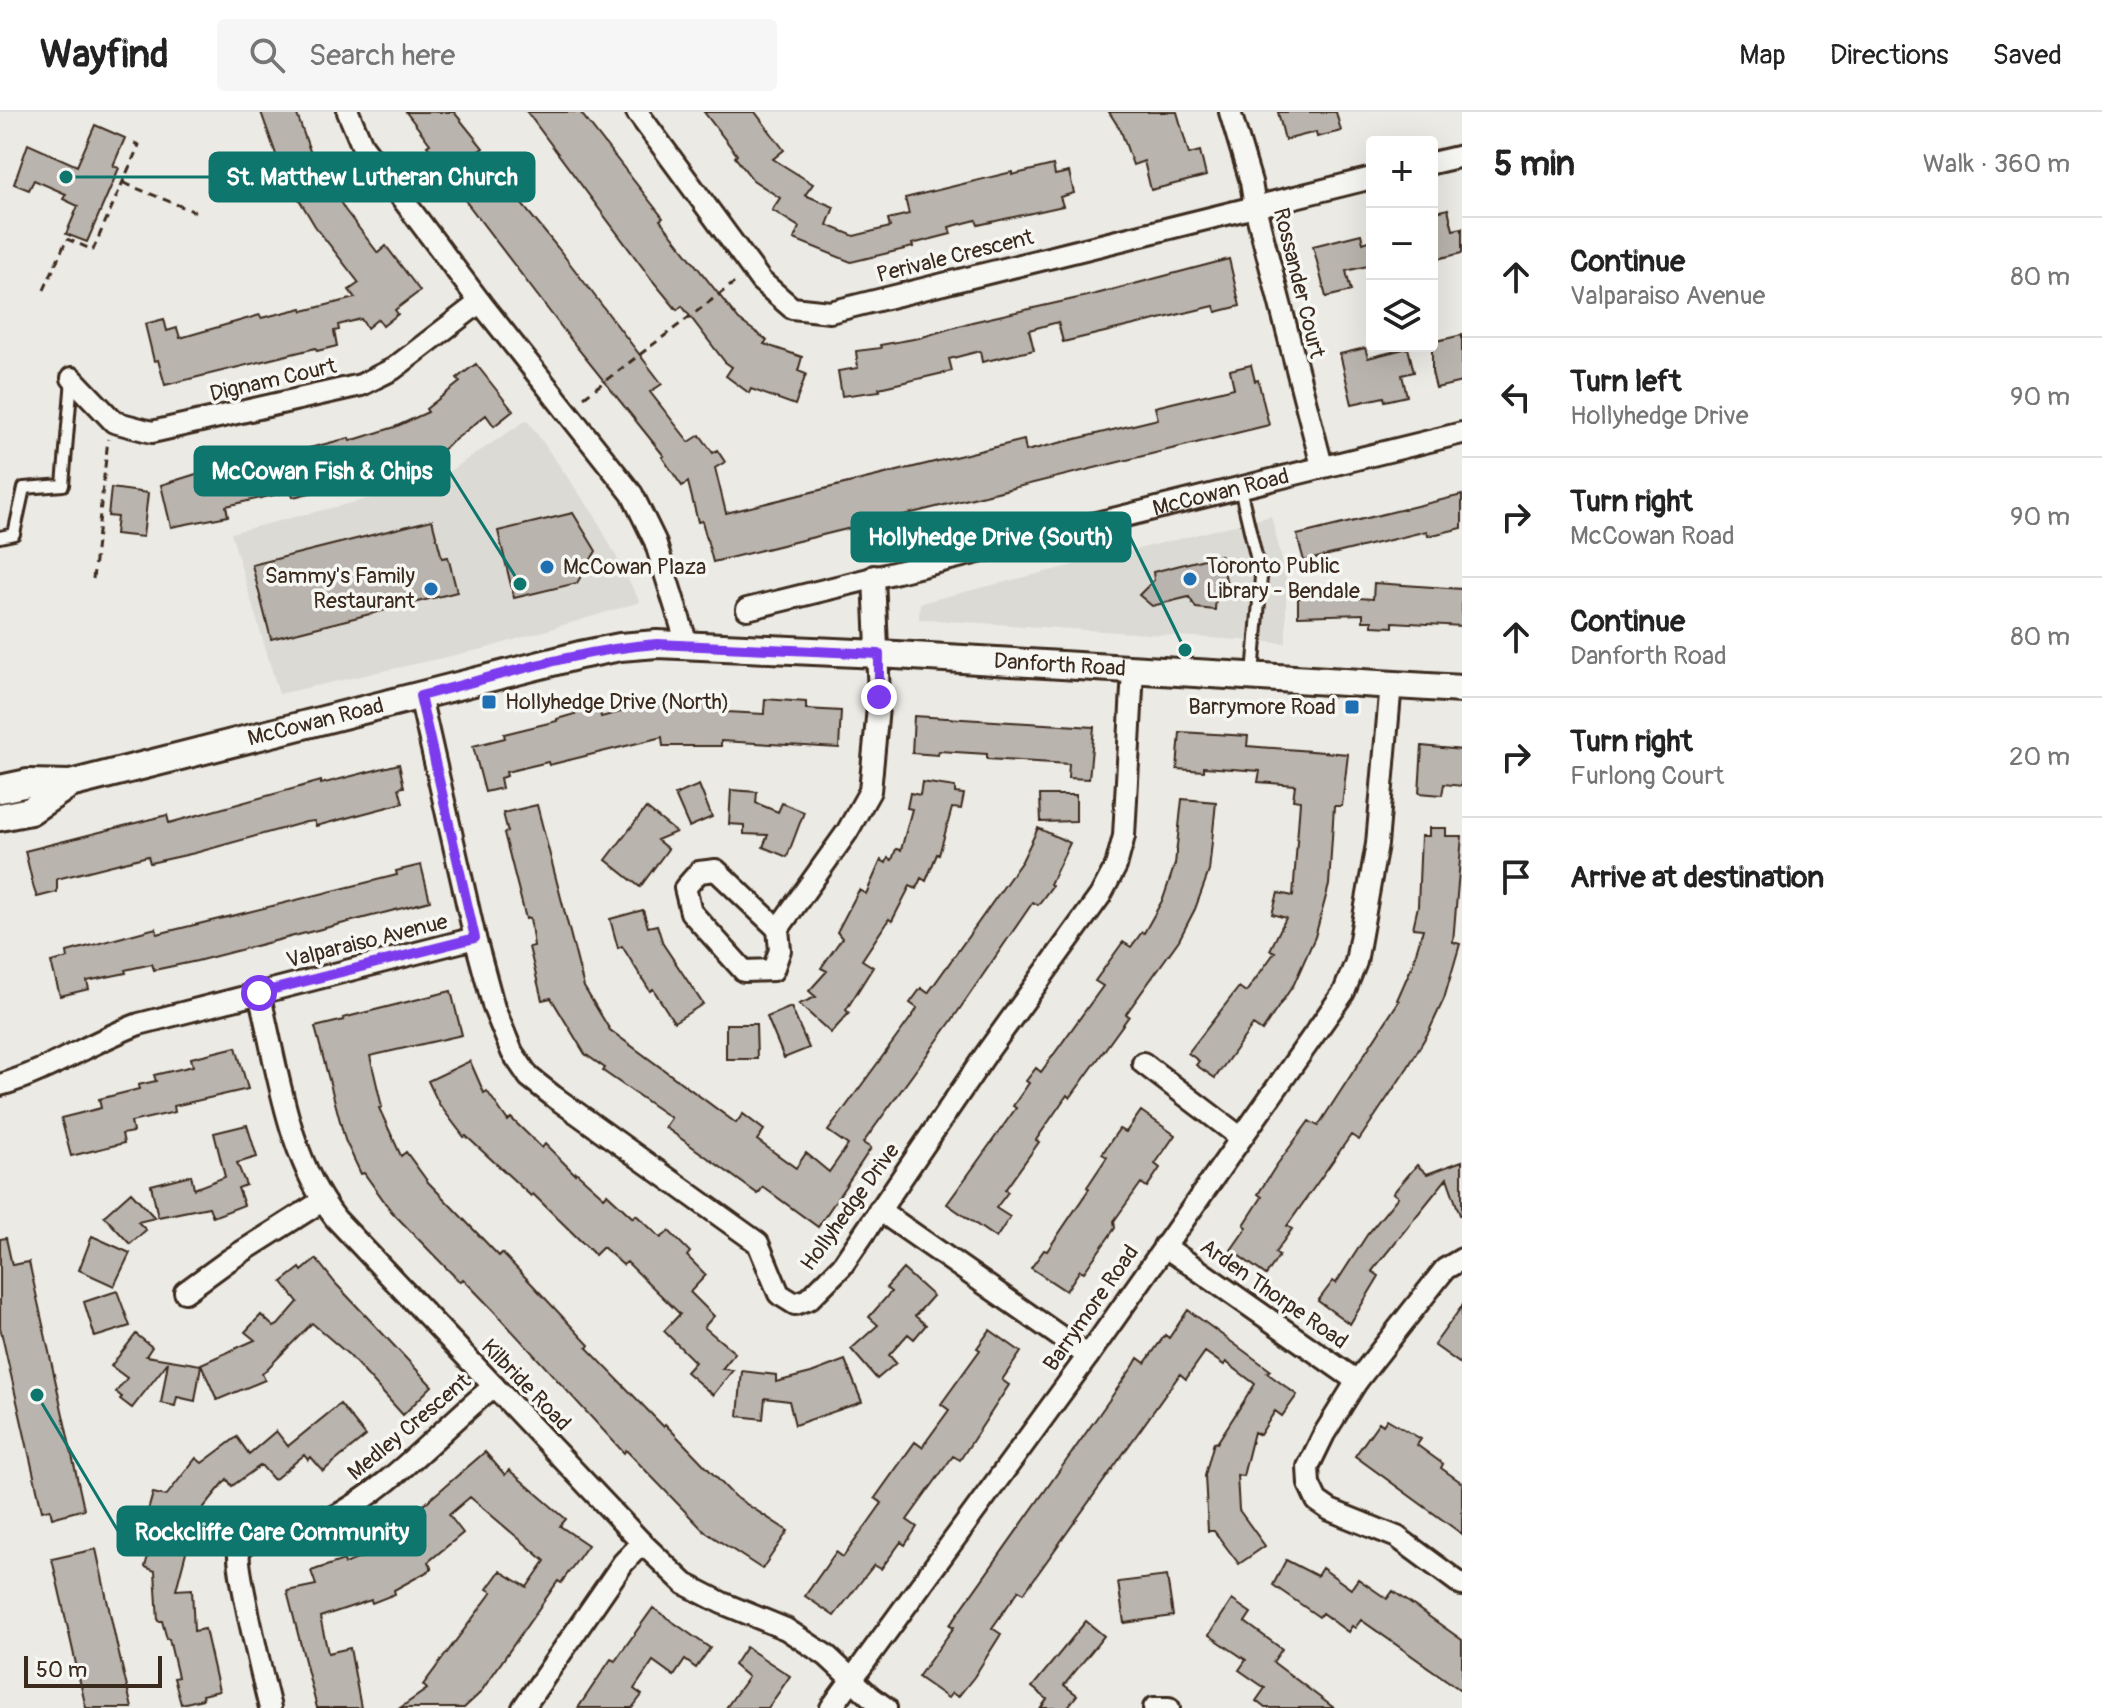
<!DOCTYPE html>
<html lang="en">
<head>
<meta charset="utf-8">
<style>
  :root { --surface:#fff; --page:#f6f6f6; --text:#222; --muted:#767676; --line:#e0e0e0 }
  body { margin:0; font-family:Pangolin,sans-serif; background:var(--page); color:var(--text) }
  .controls { position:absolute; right:24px; top:24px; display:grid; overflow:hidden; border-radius:8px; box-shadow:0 8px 32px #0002 }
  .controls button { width:72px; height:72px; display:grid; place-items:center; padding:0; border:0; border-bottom:2px solid var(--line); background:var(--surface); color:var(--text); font:40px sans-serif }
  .scale { position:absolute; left:24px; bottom:20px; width:138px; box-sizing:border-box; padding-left:8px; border:4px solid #3b2a1e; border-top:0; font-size:22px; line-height:28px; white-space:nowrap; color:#3b2a1e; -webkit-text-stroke:6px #f6f6f2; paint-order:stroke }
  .stop { position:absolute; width:24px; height:24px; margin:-18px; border:6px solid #7c3aed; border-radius:50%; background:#fff }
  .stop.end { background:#7c3aed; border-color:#fff; box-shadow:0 2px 8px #0008 }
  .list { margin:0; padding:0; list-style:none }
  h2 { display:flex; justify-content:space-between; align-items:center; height:104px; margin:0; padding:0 32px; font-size:34px }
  h2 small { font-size:26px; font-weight:400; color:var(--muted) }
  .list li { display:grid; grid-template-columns:52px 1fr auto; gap:24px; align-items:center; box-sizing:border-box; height:120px; padding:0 32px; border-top:2px solid var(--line) }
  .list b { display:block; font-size:30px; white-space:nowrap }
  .list p { margin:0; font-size:26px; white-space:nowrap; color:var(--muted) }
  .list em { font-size:26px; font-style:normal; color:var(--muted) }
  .icon { flex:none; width:44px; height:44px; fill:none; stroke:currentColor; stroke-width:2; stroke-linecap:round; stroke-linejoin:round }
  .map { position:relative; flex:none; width:1462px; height:1596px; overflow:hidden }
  header { display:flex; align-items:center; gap:48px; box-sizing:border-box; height:112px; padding:0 40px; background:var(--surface); border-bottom:2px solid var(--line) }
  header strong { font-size:38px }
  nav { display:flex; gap:44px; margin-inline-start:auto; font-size:28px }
  .search { width:560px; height:72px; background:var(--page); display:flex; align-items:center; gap:20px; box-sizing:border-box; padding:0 28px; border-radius:8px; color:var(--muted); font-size:30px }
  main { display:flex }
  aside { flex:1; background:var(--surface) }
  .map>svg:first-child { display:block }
</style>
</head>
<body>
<header>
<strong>Wayfind</strong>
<div class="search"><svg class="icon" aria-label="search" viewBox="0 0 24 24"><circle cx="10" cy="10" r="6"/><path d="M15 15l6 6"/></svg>Search here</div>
<nav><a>Map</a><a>Directions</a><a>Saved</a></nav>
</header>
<main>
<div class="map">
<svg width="1462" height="1596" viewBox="0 0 1462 1596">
  <rect width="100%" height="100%" fill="#ebeae5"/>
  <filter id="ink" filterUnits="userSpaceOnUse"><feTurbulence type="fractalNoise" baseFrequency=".0125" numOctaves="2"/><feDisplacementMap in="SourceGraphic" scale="16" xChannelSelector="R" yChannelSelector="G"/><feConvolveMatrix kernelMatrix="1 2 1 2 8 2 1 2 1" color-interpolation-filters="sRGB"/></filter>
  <g filter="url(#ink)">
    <path fill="#dcdad4" d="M527 308 595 404 640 490 487 536 279 582 231 421 431 371Z
      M1271 404 1286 463V531L919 507 920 491Z"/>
    <path fill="#bab4ae" stroke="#3b2a1e" stroke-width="2" d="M261 0H296L310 39 345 98 378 141 386 134 420 179 395 198 398 202 383 214 378 207 367 216 361 207 338 213 339 218 334 219 337 234 317 239 316 236 165 273 158 248 154 249 145 212 164 207 167 219 177 216 180 226 260 203 261 206 294 198 302 196 303 199 355 186 349 178 359 171 315 114 297 84 278 48Z
      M406 0H454L483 36 479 39 515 87 517 86 558 136 662 272 650 280 689 330 700 323 713 341 717 338 725 350 715 356 726 401 1024 328 1026 339 1158 307 1155 295 1234 276 1230 258 1251 253 1255 269 1258 268 1269 313 713 450 702 409 698 410 688 370 682 374 662 345 664 344 575 233 458 79 461 77 427 34 430 32Z
      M527 0H580L663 106 660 108 739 208 767 228 764 232 802 245 798 259 806 262 795 293 751 277 749 281 726 264 732 255 725 250 682 194 677 198 652 168Z
      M704 0H755L784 38 773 47 813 72 805 83 834 95 827 113 854 124 890 115 888 107 909 102 905 86 1012 60V63L1053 53 1055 63 1069 60 1074 81 1060 85 1063 94 978 113 976 108 949 115 951 122 912 132 913 135 851 150 794 127 799 115 772 98 780 86 753 68 735 45 737 43Z
      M1109 0H1177L1189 42 1200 39 1206 64 1151 78 1144 49 1133 53 1121 19Z
      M1278 0H1336L1341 19 1317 25 1316 20 1285 28Z
      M95 13 125 26 113 54 119 56 87 130 66 122 78 94 63 87 66 82 34 68 29 78 14 72 28 32 77 54Z
      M1448 97 1453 118 1462 116V141L1437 147 1432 127V101Z
      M1361 122 1363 131 1372 128V153L1346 159 1351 179 1326 185 1313 134Z
      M1229 147 1240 194 1216 200 1214 194 1063 230 1058 210 1029 218 1034 238 982 250 980 239 949 247 952 259 879 276 880 279 842 284 838 259 858 256 856 239 881 236 880 233 919 226 972 210 1096 182Z
      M1462 223V270L1436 276 1432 260V230Z
      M1365 236 1368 246 1408 236 1414 260 1402 263 1407 284 1385 289 1384 285 1352 292 1340 242Z
      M476 252 513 299 494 314 486 303 442 338 443 341 419 352 418 349 378 361 379 364 293 385 291 379 226 394 228 404 171 415 161 373 225 353 257 346 258 349 349 326 350 329 395 315 428 300 426 297 460 270 457 266Z
      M111 376 148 381 143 425 115 422 117 405 108 404Z
      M1462 383V416L1428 424 1427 419 1304 449 1297 423Z
      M573 401 596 439 577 471 514 486 498 419Z
      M432 408 442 446 448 445 457 480 271 527 252 453Z
      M1220 443 1228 476 1216 479 1215 498 1196 496 1189 485 1152 494 1139 483 1154 468 1153 460Z
      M1374 471 1462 477V514L1393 510V515L1372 514V509H1363V502L1298 504V486L1307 485V480L1344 479V485L1373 487Z
      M712 587H727V600L764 602 765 587 806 590V597L841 599 839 636 721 629V634H663L662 625 549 653 548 650 506 660 507 664 500 666 502 676 485 680 473 634 505 626 504 622 557 609V607L599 595 601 605 655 591 711 592Z
      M914 604 1094 615 1089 667 1068 666 1069 652 987 647V642L939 639 938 643 912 641Z
      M1180 620 1248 624 1247 634 1348 642 1342 694H1334L1329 773 1315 825 1294 872 1262 919 1253 913 1215 966 1196 953 1199 949 1188 941 1239 875 1246 880 1275 840 1270 838 1286 806 1272 802 1278 781 1293 784 1300 689 1293 688 1295 673 1258 670 1260 659 1204 655V659L1177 657Z
      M1422 634 1462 638V674L1444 672 1442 683 1419 681Z
      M399 652 404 675 399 676 403 691 316 714 314 709 306 710 195 741 150 751 148 744 57 767V780L37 785 34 777 25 739 167 703 169 711 321 669V672Z
      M922 670 955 675V681L964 682 961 697 952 696 939 743 937 742 926 769 921 766 916 777 910 774 892 809 889 807 862 848 873 855 846 898 849 901 831 921 799 892 816 885 809 879 827 859 821 856 842 826 837 820 859 778 866 782 881 748 886 751 888 746 892 748 896 737 901 738 912 697 907 696 910 681 920 683Z
      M699 673 712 705 689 715 675 683Z
      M731 678 757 680 756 691 778 700 782 691 804 700 787 745 763 735 768 723 744 722V713L729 712Z
      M1040 683H1076V709L1041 710Z
      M1182 687 1216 690 1209 759 1195 797 1179 828 1126 902 1129 904 1070 986 1067 983 1036 1028 1039 1030 1005 1078 1008 1080 996 1096 1010 1105 996 1126 947 1092 1016 996 1013 994 1029 971 1026 969 1036 956 1041 960 1103 874 1095 869 1123 830 1131 835 1142 820 1144 821 1163 787 1175 752Z
      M537 693 584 875 610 918 736 1011 743 1002 764 1018 757 1028 796 1056 806 1041 829 1060 848 1033 828 1019 915 900 917 896 910 891 921 876 928 881 1022 749 1038 716 1070 731 1050 772 1052 774 1038 793 1033 790 950 911 863 1031 871 1036 818 1115 763 1075 758 1082 665 1015 671 1006 603 959 605 956 585 942 551 886 542 888 529 835 534 834 530 806 526 807 504 721 508 720 503 701Z
      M646 696 676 720 657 728 668 737 640 775 606 748Z
      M1429 716H1446V724H1462L1453 830 1460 832 1444 887 1428 921 1408 955 1359 1028 1351 1023 1287 1114 1292 1117 1275 1141 1279 1144 1266 1163 1231 1138 1247 1115 1244 1113 1262 1085 1258 1082 1276 1054 1309 1009 1318 1014 1399 889 1397 888 1412 854 1423 817 1413 816 1418 794 1421 724H1429Z
      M421 753 430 789 197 849 154 858 152 852 125 858 126 861 87 869 89 877 60 884 51 850 68 846 67 840 156 816 157 822 244 801 397 763 396 759Z
      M643 798 648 815 657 813 663 832 703 892 674 910 653 877 650 879 622 834 618 836 610 807Z
      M451 879 462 923 370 944 382 995 379 996 401 1044 406 1040 428 1070 499 1144 502 1141 529 1169 589 1233 587 1236 663 1314 665 1312 734 1384 788 1419 762 1457 704 1419 626 1338 624 1341 492 1197 463 1167 460 1170 392 1100 364 1061 361 1062 345 1028 315 915 344 908 343 906Z
      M791 895 809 936 784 946 767 905Z
      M726 912H756L757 947H726Z
      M236 935 248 977 174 994 175 1000 131 1010 133 1020 122 1022 124 1031 71 1044 61 1006 101 996 99 987 139 977 138 973 156 969 154 963 193 954 191 946Z
      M470 949 484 981 487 979 508 1009 511 1006 542 1036 545 1032 575 1062 576 1060 604 1085 607 1082 633 1106 636 1103 661 1126 669 1119 690 1140 687 1144 706 1163 690 1180 714 1204 704 1215 735 1241 722 1257 733 1258 713 1283 686 1260 695 1250 664 1219 680 1202 627 1150 623 1153 603 1135 595 1143 533 1082 531 1084 466 1024 464 1025 439 992 428 969Z
      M1141 999 1175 1023 1155 1052 1160 1056 1147 1075 1141 1071 1114 1109 1115 1116 1084 1160 1080 1158 1066 1179 1031 1156 1044 1138 1047 1139 1089 1077 1087 1075 1107 1045 1102 1042 1119 1017 1126 1020Z
      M247 1013 257 1045 237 1051 246 1073 238 1076 244 1093 213 1105 209 1095 158 1105 151 1073 191 1063 194 1077 225 1065 214 1021Z
      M1462 1049V1103H1460L1447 1066 1372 1159 1379 1164 1350 1212 1318 1189 1333 1169 1336 1171 1367 1123 1398 1085 1393 1081 1417 1053 1427 1062Z
      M131 1080 155 1106 138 1110 146 1118 130 1132 104 1104Z
      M92 1124 130 1141 114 1174 79 1158Z
      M6 1126 12 1153 29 1150 84 1397 52 1406 50 1397 42 1399 0 1215V1127Z
      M316 1147 336 1172 432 1274 403 1303 349 1243 312 1211 262 1262 265 1268 217 1288 201 1252 255 1228 245 1220 261 1203 274 1215 278 1213 298 1190 282 1170 300 1156 302 1159Z
      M903 1157 933 1184 915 1204 926 1213 914 1227 908 1222 889 1243 896 1251 877 1267 851 1237 878 1213 869 1205 891 1180 886 1176Z
      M117 1179 130 1214 95 1225 84 1190Z
      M1462 1194V1253L1434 1233Z
      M1188 1198 1270 1258 1267 1261 1297 1283 1282 1304 1275 1299 1260 1323 1254 1320 1243 1364 1237 1363 1239 1398 1265 1434 1239 1452 1214 1419H1208L1205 1363 1214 1330 1217 1331 1255 1272 1226 1250 1224 1253 1205 1240 1186 1267 1180 1262 1024 1481 1019 1478 992 1516 1001 1522 974 1565 958 1585 952 1581 948 1586 918 1565 954 1515 950 1513 1134 1253 1138 1246 1145 1251 1165 1223 1169 1226Z
      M990 1218 1021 1240 1002 1268 1009 1273 960 1348 953 1344 907 1408 917 1415 905 1433 901 1430 881 1457 874 1453 834 1504 805 1484 836 1440 843 1445 870 1408 882 1391 875 1386 915 1330 922 1335 949 1298 941 1292 980 1238 977 1236Z
      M136 1222 152 1235 146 1244 201 1253 195 1289 177 1285 175 1294 161 1291 168 1250 132 1296 120 1287 122 1285 116 1280 127 1266 111 1254Z
      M845 1248 862 1290 795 1313 789 1289 765 1286 763 1307 738 1304 742 1259 776 1263V1270L811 1261Z
      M340 1292 366 1324 323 1359 311 1345 308 1348 304 1343 274 1368 261 1353 232 1374 227 1367 195 1406 176 1478 192 1477 194 1519 205 1517 219 1579 202 1583 203 1587 181 1592 174 1566 178 1565 169 1527H167L162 1509H158L155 1459 145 1455 148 1444 142 1442 150 1415 144 1413 153 1381 166 1384 196 1346 202 1351 237 1325 249 1342 276 1319 288 1334Z
      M1387 1307 1421 1327 1417 1333 1443 1352 1441 1356 1462 1371V1422L1355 1344 1379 1310 1383 1313Z
      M485 1340 505 1363 509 1358 566 1407 560 1414 588 1433 561 1471 558 1469 480 1581 464 1596H400L427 1577 423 1573 492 1480 487 1477 500 1459 527 1475 545 1449 470 1385 449 1403 463 1421 428 1450 432 1457 394 1478 395 1482 372 1491 371 1488 320 1505 328 1541 350 1536 361 1596H317L287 1479 316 1473 311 1459 344 1448 345 1452 390 1434 388 1429 422 1410 414 1401Z
      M96 1437 118 1538 132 1596H86L61 1486 52 1447Z
      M1286 1448 1317 1464 1322 1456 1351 1477 1358 1467 1387 1487 1393 1479 1462 1528V1579L1361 1508 1355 1516 1352 1514 1348 1520 1322 1501 1319 1505 1273 1473Z
      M1167 1464 1173 1504 1124 1511 1118 1470Z
      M1232 1488 1251 1501 1245 1510 1282 1537 1273 1550 1334 1596H1265L1256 1589 1265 1576 1239 1558 1246 1548 1209 1523Z
      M653 1496 710 1536 696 1556 685 1548 674 1564 653 1549 634 1577 642 1583 632 1596H578L611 1547 615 1549Z
      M1086 1509 1104 1524 1064 1573 1077 1583 1067 1596H1041L1047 1587 1032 1575Z
      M746 1535 790 1564 768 1596H726L748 1565 734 1553Z"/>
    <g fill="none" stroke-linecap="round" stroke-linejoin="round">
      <defs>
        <path id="lane" d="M1240 376 1261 465 1253 563
          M0 425 14 422 24 376 63 373 72 267"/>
        <g id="street">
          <path d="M348 0 362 33 480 190 632 382 655 429 687 532"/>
          <path d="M637 0 761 169 792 196 830 200 1372 66"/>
          <path d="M1230 0 1251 70 1255 95 1322 354"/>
          <path d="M1432 51 1462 44"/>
          <path d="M72 266 114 310 152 320 361 273 393 257 480 190"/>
          <path id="s1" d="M747 497 1462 321"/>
          <path d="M420 584 475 826 494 896 512 940 529 965 553 984 758 1131 779 1182 795 1192 809 1187 842 1154 988 939 1100 784 1116 754 1124 724 1133 558"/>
          <path d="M778 817 716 758 699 760 685 776 691 800 744 859 773 858 780 838 778 817 847 720 870 679 879 585 874 464"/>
          <path d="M259 881C278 957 287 1045 336 1107L642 1431 685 1472 722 1491 786 1517 827 1544 871 1585 886 1596"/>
          <path d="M1143 951 1240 1025"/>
          <path d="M0 973C49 959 91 930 139 912L475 826"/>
          <path d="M879 1098 1088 1244"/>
          <path d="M1164 1134 1357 1269"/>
          <path d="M1462 1147 1445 1157 1357 1269 1324 1322 1308 1355 1309 1372 1317 1389 1330 1398 1397 1425 1462 1473"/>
          <path d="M185 1180 229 1148 322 1089"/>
          <path d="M270 1596C265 1576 235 1451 239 1441 246 1422 271 1423 287 1420 300 1418 316 1413 328 1408 389 1378 441 1317 494 1274"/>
          <path d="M523 1596 623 1451 642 1431"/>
          <path d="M831 1596 1088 1244 1344 880 1356 850 1377 732 1391 571"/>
          <path d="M1154 1596H1169"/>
        </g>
        <g id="secondary">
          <path id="s2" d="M0 677 28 671 70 672 580 543 620 535 657 532 879 542 1462 577"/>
          <path d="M0 705 30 699 70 672"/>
        </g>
      </defs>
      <use href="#lane" stroke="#3b2a1e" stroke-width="16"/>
      <use href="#street" stroke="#3b2a1e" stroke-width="26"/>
      <use href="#secondary" stroke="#3b2a1e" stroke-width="32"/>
      <path stroke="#3b2a1e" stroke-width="3" stroke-dasharray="8 6" stroke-linecap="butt" d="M124 71 195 100
        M44 178 67 127 93 138 139 33 129 29
        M584 285 734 171
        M93 467 108 327"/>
      <use href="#lane" stroke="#f6f6f2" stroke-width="10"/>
      <use href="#street" stroke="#f6f6f2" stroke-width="20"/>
      <use href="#secondary" stroke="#f6f6f2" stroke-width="26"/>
    </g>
  </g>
  <g fill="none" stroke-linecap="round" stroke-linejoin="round" filter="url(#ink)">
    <path stroke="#7c3aed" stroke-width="10" d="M259 881 475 826 420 584C498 564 576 538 657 532L879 542V585"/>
  </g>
  <g fill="#1f6fb2" stroke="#f6f6f2" stroke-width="3">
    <circle cx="547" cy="455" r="8"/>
    <circle cx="1190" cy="467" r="8"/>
    <circle cx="431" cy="477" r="8"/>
    <rect x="481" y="582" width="16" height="16" rx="4"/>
    <rect x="1344" y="587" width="16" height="16" rx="4"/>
  </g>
  <g text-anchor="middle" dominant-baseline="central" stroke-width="7" stroke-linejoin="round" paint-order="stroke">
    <g font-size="22" fill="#3b2a1e" stroke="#f6f6f2">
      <text transform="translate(955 144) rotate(-14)">Perivale Crescent</text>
      <text transform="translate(1299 171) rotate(76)">Rossander Court</text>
      <text transform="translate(273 268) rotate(-13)">Dignam Court</text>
      <text stroke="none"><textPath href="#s1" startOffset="488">McCowan Road</textPath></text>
      <text stroke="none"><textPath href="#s2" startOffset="1078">Danforth Road</textPath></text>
      <text stroke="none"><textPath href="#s2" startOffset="324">McCowan Road</textPath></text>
      <text transform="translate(367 829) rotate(-14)">Valparaiso Avenue</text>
      <text transform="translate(850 1095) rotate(-54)">Hollyhedge Drive</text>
      <text transform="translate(1274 1182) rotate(35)">Arden Thorpe Road</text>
      <text transform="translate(1091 1196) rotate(-55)">Barrymore Road</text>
      <text transform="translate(526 1273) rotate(46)">Kilbride Road</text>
      <text transform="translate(409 1315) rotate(-40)">Medley Crescent</text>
    </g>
    <g font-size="22" fill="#3b2a1e" stroke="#f6f6f2" text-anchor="start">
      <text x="1206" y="454">Toronto Public<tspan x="1206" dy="25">Library - Bendale</tspan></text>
      <text x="563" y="455">McCowan Plaza</text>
      <text x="415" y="464" text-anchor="end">Sammy's Family<tspan x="415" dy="25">Restaurant</tspan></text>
      <text x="505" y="590">Hollyhedge Drive (North)</text>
      <text x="1336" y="595" text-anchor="end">Barrymore Road</text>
    </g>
  </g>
  <path fill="none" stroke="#0f766e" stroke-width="3" d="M66 65L210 65M520 472L449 359M1185 538L1130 425M37 1283L118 1419"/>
  <g fill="#0f766e" stroke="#f6f6f2" stroke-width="3">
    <circle cx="66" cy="65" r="8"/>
    <circle cx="520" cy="472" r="8"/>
    <circle cx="1185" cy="538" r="8"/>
    <circle cx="37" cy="1283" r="8"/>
  </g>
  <g fill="#0f766e" stroke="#0f766e" stroke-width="3">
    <rect x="210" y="41" width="324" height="48" rx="8"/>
    <rect x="195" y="335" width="254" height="48" rx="8"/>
    <rect x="852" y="401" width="278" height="48" rx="8"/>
    <rect x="118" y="1395" width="307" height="48" rx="8"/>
  </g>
  <g font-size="24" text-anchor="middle" font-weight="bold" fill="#fff">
    <text x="372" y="73">St. Matthew Lutheran Church</text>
    <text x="322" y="367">McCowan Fish &amp; Chips</text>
    <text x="991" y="433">Hollyhedge Drive (South)</text>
    <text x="272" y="1428">Rockcliffe Care Community</text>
  </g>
</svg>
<div class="controls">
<button>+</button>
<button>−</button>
<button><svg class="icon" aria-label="layers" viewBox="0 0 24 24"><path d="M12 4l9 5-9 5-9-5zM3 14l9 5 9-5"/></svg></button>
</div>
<div class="scale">50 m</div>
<div class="stop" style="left:259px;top:881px"></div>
<div class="stop end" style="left:879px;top:585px"></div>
</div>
<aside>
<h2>5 min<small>Walk · 360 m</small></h2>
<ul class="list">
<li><svg class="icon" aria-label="ahead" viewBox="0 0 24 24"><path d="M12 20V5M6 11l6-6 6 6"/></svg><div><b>Continue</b><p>Valparaiso Avenue</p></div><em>80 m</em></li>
<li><svg class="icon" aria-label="left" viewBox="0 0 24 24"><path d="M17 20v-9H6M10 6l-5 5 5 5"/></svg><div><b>Turn left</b><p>Hollyhedge Drive</p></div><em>90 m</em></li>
<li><svg class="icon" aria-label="right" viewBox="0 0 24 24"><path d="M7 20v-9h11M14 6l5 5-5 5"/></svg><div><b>Turn right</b><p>McCowan Road</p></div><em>90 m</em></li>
<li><svg class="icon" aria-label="ahead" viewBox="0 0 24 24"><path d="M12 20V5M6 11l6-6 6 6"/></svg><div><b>Continue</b><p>Danforth Road</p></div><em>80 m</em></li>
<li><svg class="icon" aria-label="right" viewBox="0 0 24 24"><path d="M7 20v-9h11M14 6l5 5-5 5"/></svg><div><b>Turn right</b><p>Furlong Court</p></div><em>20 m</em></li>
<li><svg class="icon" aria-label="arrive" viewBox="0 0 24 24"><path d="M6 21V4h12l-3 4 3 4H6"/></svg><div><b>Arrive at destination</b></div></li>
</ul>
</aside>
</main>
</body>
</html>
